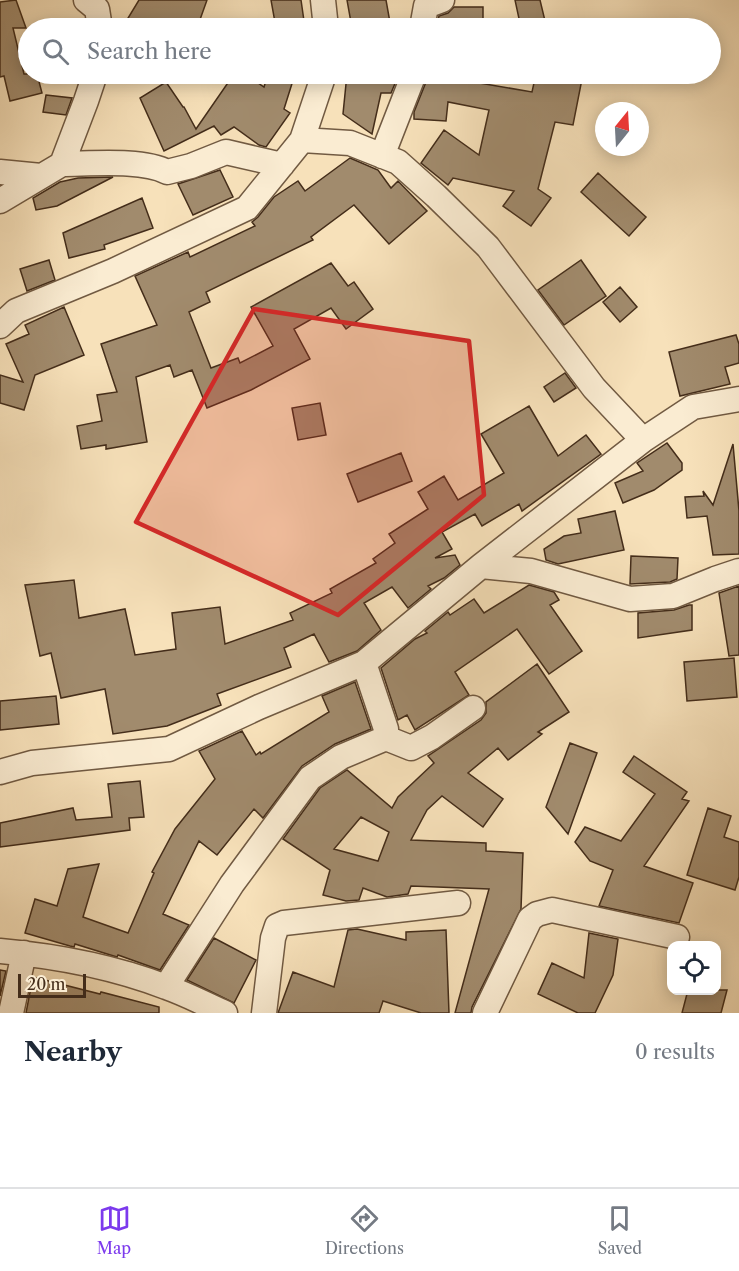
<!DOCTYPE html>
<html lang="en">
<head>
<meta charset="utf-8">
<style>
  :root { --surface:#fff; --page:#f2f2f3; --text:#1f2937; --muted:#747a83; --line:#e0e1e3; --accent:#7c3aed }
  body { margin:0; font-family:"Libre Caslon Text",serif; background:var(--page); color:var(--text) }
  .controls { position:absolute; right:18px; bottom:18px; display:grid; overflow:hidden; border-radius:12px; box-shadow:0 3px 15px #0003 }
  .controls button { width:54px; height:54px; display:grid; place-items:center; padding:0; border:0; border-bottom:2px solid var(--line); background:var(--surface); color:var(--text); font:30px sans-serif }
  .compass { position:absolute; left:595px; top:102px; width:54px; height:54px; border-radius:50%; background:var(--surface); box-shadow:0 3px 15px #0003; rotate:18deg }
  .scale { position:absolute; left:18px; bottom:15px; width:68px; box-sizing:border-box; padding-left:6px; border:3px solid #442d1a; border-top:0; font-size:16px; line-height:21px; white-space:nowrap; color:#442d1a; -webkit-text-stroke:4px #faecd2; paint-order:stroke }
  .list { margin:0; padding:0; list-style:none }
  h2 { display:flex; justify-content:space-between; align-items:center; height:78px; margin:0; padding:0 24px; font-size:26px }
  h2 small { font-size:20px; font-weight:400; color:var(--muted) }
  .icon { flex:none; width:33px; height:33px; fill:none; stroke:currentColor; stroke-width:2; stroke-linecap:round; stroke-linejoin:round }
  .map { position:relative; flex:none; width:739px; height:1013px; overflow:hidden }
  .search { position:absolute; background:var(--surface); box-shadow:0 3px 15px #0003; left:18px; right:18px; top:18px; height:66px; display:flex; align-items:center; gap:15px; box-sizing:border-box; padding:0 21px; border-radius:33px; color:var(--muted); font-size:22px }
  .sheet { height:174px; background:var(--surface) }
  nav { display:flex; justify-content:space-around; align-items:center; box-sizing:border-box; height:84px; border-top:2px solid var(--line); background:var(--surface); font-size:16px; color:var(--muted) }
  nav a { display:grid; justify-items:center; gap:3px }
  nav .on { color:var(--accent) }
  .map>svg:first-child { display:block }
</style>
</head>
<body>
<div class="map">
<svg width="739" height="1013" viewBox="0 0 739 1013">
  <rect width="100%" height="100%" fill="#f7e1ba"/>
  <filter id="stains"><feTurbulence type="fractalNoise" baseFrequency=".00333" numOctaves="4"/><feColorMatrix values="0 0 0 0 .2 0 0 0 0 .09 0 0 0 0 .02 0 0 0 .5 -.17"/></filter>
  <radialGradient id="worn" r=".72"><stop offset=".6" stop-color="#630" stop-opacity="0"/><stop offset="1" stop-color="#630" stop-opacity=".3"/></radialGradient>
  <path fill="#a18b6d" stroke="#442d1a" stroke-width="1.5" fill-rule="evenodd" d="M16 0 26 28H13L24 74H37L42 93 10 101 4 76 0 77V2Z
    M139 0H207L197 28H122Z
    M271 0H301L305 28H276Z
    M347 0H386L391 28H352Z
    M515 0H540L546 25 521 28Z
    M454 7H483V28H436L439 16 448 13Z
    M234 74H245L264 87 268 74H295L284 109 290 113 266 147 259 145 234 127 221 135 214 126 164 151 140 98 166 82 183 107H184L196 129Z
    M347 74H399L391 93H381L372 134 343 114Z
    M536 74H583L573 125 555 122 538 189 551 198 531 226 503 206 514 191 453 178 448 185 421 163 444 130 479 155 489 110 448 102 446 121 414 119V112L428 77 462 80 532 92Z
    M46 95 72 98 66 115 43 112Z
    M350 158 378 170 391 188 398 181 427 211 389 244 354 205 311 237 313 240 206 292 210 302 189 312 211 368 238 358 240 363 273 346 251 307 331 263 348 286 354 282 373 309 346 329 331 308 294 329 310 359 251 390 207 408 192 370 174 377 170 365 136 377 147 442 106 449V445L81 449 77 426 102 421 97 395 117 392 101 344 157 325 135 276 188 252 190 257 255 226 252 222 258 217 274 197 298 181 305 191Z
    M220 170 233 197 193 215 178 184Z
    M598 173 646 217 629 236 581 192Z
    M113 177 57 206 36 210 33 198 60 182 78 178Z
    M142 198 153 228 104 245 105 249 69 258 63 233Z
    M49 260 55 280 27 291 20 269Z
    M581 260 606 296 564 325 538 290Z
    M620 287 637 307 620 322 603 302Z
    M64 307 84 355 35 375 24 410 0 403V375L23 382 6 344 29 334 25 325Z
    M736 335 739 344V363L725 367 730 384 680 396 669 352Z
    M565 373 576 388 554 402 544 387Z
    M320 403 326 435 298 440 292 408Z
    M529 406 558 456 586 435 601 454 522 511 519 504 482 526 475 514 442 532 452 549 435 558 455 555 460 565 444 578 428 586 431 589 408 608 392 587 364 603 381 630 357 651 329 662 314 634 284 648 291 667 217 694 221 705 167 726 113 734 105 689 61 698 51 653 40 656 25 585 74 580 79 618 125 609 135 655 176 649 172 613 220 607 225 644 293 620 290 613 332 593 330 589 376 563 373 559 395 543 389 534 428 509 418 492 444 476 458 500 504 473 481 434Z
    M667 443 682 463V470L654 490 623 503 615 483 643 471 637 463Z
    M733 444 739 511V554L713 555 707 516 687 518 685 497 704 496 703 491 713 505Z
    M401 453 412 481 358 502 347 474Z
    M615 511 624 550 558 564 546 560 544 549 564 536 581 533 578 519Z
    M631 556 678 558 677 579 670 582 630 584Z
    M529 585 554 592 559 600 550 605 582 651 549 674 517 629 455 672 469 695 415 730 407 715 398 720 381 668 415 639 427 633 425 631 448 612 450 615 474 599 484 613Z
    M739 586V655L729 656 719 593Z
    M689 605H692V630L638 638V613L674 610Z
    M734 658 737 697 687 701 684 662Z
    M537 664 569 712 538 732 542 734 508 760 498 748 468 773 503 799 483 827 442 796 427 810 411 840 486 843V851L523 853 521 909 472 1007 471 1013H455L489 889 411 886 408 894 387 897 363 888 359 900 346 901 323 895 330 870 283 839 320 788 347 770 392 808 398 797 434 763 428 756 481 720 486 713V702ZM361 817 389 832 378 861 334 849Z
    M355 682 371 729 335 744 302 766 263 818 254 809 217 855 199 841 163 914 189 925 160 970 118 955 117 957 75 944 74 947 70 946 25 933 35 899 57 906 68 869 99 864 83 917 128 933 154 873 152 872 175 829 215 779 199 751 242 731 256 755 260 752 261 754 329 712 322 696Z
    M56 696 59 724 0 730V701Z
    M570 743 597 753 568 834 546 807Z
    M634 756 687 792 682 799 689 801 644 866 693 883 679 923 599 906 613 870 590 861 575 842 585 827 621 841 655 794 623 772Z
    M140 781 144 817 129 818 130 830 0 847V823L73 808 76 820 112 817 108 784Z
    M708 808 731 816 724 837 739 842V877L735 890 687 875Z
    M357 929 406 940V932L446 930 449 1013H421L383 1001 379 1013H278L293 972 334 987 348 930Z
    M589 933 618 939 613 975 595 1013H578L538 994 552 963 584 978Z
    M214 938 256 960 234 1003 187 980Z
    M0 970 6 971 0 996Z
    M33 977 100 994 101 992 159 1007V1013H26Z
    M688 990H727L721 1013H682Z"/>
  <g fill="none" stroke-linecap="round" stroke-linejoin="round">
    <defs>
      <path id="minor" d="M86 0 97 9 100 28
        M323 0 326 28
        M422 28 426 6 442 0
        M302 140 350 143 398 162 436 196 488 247 594 388 643 440
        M382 156 414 74
        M62 164C90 164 143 159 167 172L191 166 226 152 282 165
        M0 172 41 176
        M0 201 62 164 86 101 95 74
        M0 326 16 311 113 271 247 208 302 140 324 74
        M481 566 531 571 630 599 673 596 715 579 739 571
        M386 738 411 748 432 737 473 708
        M0 772 32 763 169 749 259 707 364 663 481 566 643 440 693 407 739 399
        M0 951C55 956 114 967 166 987 186 994 205 1004 225 1013
        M166 987 232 884 310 778 341 757 386 738V729L364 663
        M11 1013 24 953
        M264 1013 273 938 277 926 284 923 458 903
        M485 1013 530 919 537 914 552 910 677 937"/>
    </defs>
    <use href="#minor" stroke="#715a42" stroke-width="27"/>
    <use href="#minor" stroke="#faecd2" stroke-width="24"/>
  </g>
  <path fill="#d62828" fill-opacity="0.2" stroke="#d62828" stroke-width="4.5" stroke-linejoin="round" d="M254 309 469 341 484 495 338 615 136 522Z"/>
  <rect width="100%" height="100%" filter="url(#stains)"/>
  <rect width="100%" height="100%" fill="url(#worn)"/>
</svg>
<div class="controls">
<button><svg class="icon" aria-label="locate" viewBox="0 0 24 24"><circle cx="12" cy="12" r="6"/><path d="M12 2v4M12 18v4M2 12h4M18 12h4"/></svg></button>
</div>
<svg class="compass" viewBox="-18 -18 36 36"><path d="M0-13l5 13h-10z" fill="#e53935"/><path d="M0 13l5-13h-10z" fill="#747a83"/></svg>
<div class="scale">20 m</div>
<div class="search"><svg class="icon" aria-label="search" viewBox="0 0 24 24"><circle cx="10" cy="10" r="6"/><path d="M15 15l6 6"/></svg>Search here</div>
</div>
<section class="sheet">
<h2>Nearby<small>0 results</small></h2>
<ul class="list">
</ul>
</section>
<nav>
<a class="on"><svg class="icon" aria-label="map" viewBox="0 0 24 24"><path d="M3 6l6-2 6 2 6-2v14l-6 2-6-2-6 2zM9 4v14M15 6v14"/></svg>Map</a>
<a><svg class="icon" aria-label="directions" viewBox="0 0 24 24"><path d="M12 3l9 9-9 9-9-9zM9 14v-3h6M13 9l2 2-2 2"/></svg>Directions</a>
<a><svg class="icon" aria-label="saved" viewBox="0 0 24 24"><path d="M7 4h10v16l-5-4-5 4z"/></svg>Saved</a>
</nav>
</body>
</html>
